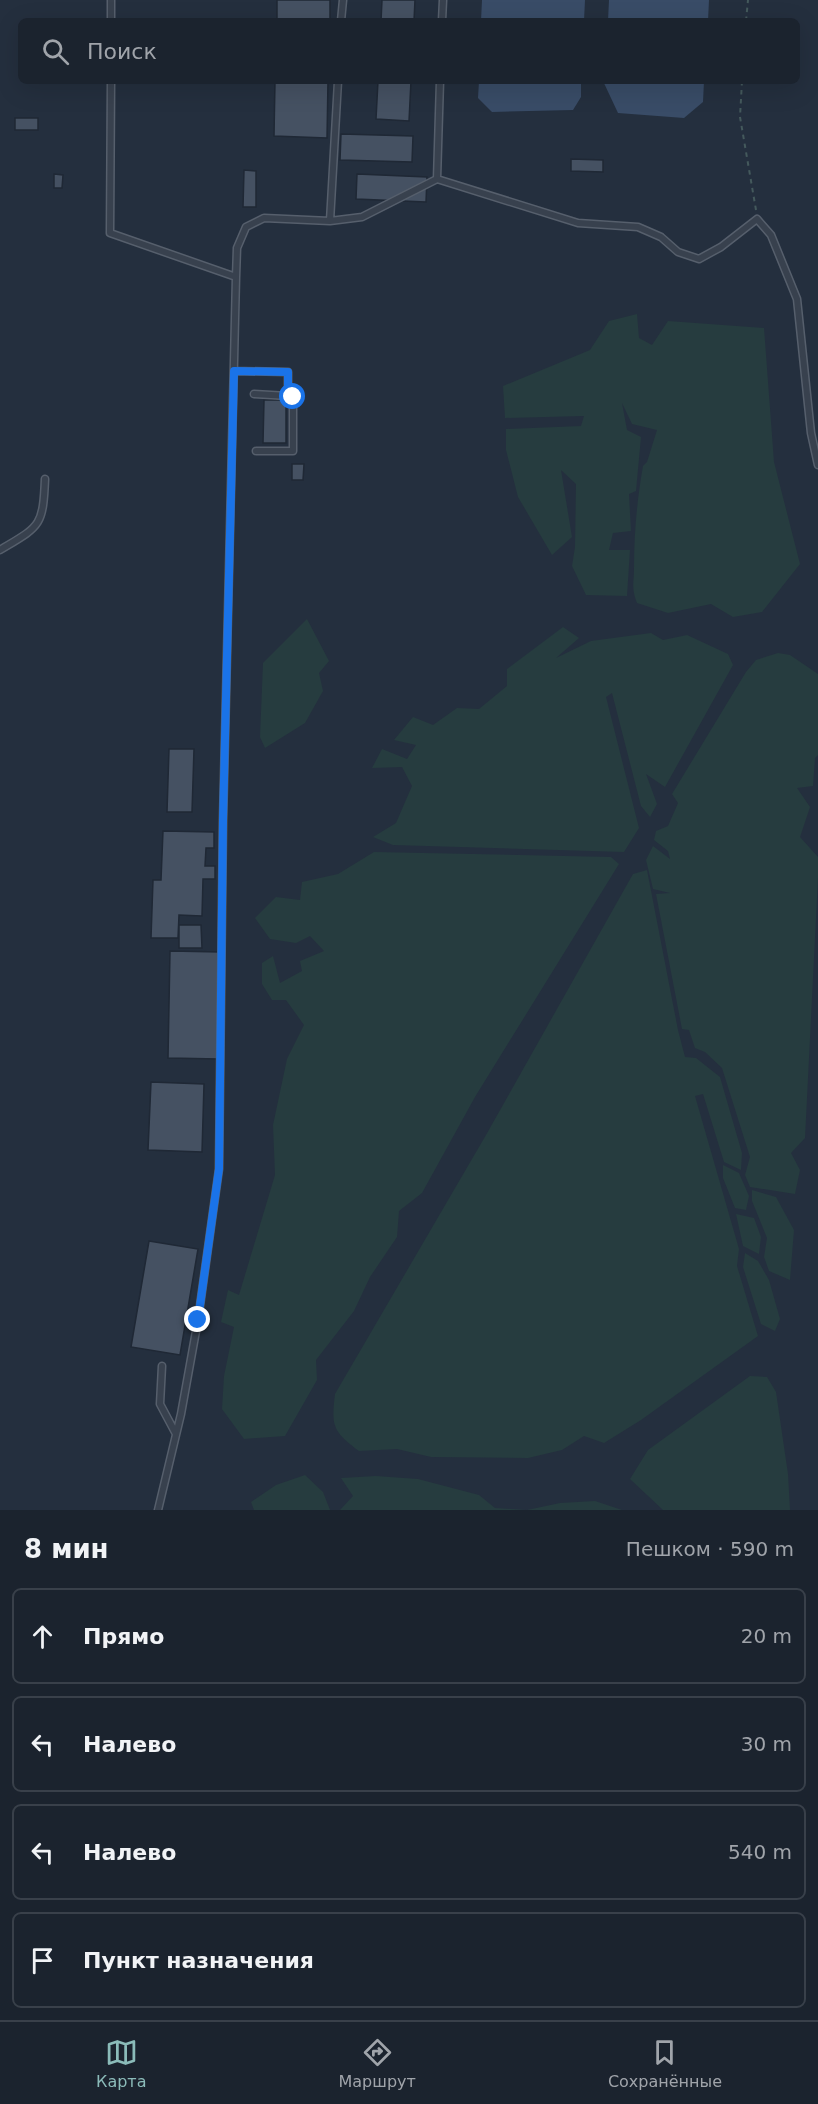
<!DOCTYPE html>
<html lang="ru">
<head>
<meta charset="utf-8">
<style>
  :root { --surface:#1b232e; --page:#282f3a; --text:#f1f3f6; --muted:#a0a4aa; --line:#39404a; --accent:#8bbbb9 }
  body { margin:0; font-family:"DejaVu Sans",sans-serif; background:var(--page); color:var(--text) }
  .stop { position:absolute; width:18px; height:18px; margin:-14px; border:4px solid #1a73e8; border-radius:50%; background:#fff }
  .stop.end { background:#1a73e8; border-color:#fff; box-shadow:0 2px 6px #0008 }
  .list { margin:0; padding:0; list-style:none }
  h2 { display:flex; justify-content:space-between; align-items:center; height:78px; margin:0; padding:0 24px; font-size:26px }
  h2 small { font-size:20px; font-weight:400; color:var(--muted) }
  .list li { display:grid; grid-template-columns:39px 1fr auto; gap:18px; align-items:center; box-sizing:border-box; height:96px; margin:0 12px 12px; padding:0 12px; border:2px solid var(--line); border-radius:9px }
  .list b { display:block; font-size:22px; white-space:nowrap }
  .list em { font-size:20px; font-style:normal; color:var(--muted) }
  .icon { flex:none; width:33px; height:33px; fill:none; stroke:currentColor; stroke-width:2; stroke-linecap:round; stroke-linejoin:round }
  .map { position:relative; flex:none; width:818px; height:1510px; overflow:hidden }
  .search { position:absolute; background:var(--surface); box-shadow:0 6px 24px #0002; left:18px; right:18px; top:18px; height:66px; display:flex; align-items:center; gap:15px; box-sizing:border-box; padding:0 21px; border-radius:9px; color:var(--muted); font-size:22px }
  .sheet { height:510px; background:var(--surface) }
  nav { display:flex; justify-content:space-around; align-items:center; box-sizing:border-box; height:84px; border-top:2px solid var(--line); background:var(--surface); font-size:16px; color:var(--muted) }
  nav a { display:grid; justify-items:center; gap:3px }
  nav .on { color:var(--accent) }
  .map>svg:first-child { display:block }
</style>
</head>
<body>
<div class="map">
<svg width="818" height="1510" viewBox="0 0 818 1510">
  <rect width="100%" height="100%" fill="#242f3e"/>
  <path fill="#263c3f" d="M637 314 639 338 652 345 668 321 764 328 774 462 800 564 762 612 733 617 711 604 668 613 637 603C631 587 634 584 634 568 634 533 637 500 643 466L647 462 657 430 632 424 622 403 627 430 641 437 636 491 629 494 631 531 613 533 609 550H630L627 596 586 595 572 566 575 547 576 484 561 470 572 537 552 555 518 497 506 450V429L581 426 584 416 505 418 503 386 590 350 609 321Z
    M307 619 329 661 319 673 323 691 305 723 265 748 260 737 263 663Z
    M563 627 579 638 556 658 591 641 651 633 663 640 687 635 728 654 733 665 665 787 646 774 657 804 650 817 641 806 612 693 606 697 639 828 624 852 393 845 373 837 396 823 412 786 402 767 372 768 382 749 407 759 416 745 394 740 413 717 433 725 457 708 479 709 507 686V669Z
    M778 653 790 655 818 674V755L815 758 813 786 797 788 810 807 800 837 818 857V878L805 1138 791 1153 800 1170 795 1194 750 1187 745 1175 750 1157 722 1068 705 1052 695 1048 689 1030 682 1029 656 894 670 893 653 889 646 860 653 846 670 859 668 851 654 840 656 831 668 826 678 803 672 794 746 672 756 660Z
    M374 852 611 857 619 864 475 1097 422 1193 399 1211 397 1237 370 1277 354 1311 316 1360 317 1380 285 1436 244 1439 222 1409 224 1376 234 1327 221 1322 228 1290 239 1295 275 1175 273 1125 287 1059 304 1025 286 1000H272L262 984V963L273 956 280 983 302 971 300 961 324 951 310 936 296 943 270 939 255 918 276 897 300 900 302 882 338 874Z
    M647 870 678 1030 685 1057 696 1058 720 1077 742 1153 741 1170 724 1162 703 1094 695 1096 739 1249 737 1266 758 1336 641 1420 604 1443 584 1436 562 1450 528 1458 431 1457 397 1449 359 1451C333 1431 331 1427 335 1394L486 1135 633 874Z
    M723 1165 739 1173 749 1196 746 1210 735 1208 723 1178Z
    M752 1190 776 1197 794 1230 790 1280 769 1271 764 1257 767 1238 752 1201Z
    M736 1214 754 1218 761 1237 759 1254 743 1246Z
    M745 1253 758 1261 769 1280 780 1319 775 1331 761 1324 743 1267Z
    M750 1376 767 1377 776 1392 788 1474 790 1510H663L630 1479 648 1450Z
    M305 1475 323 1492 330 1510H254L251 1502 276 1485Z
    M376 1476 418 1479 479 1495 495 1508 526 1510H340L353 1496 341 1478Z
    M595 1501 622 1510H527L560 1503Z"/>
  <path fill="#394c67" d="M482 0H585L584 21H481Z
    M609 0H709L708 21H608Z
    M479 81H581V97L573 110 492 112 478 98Z
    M603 81H704L703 102 684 118 618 113Z"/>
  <path fill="#455162" stroke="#1f2835" stroke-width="1.5" d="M277 0H330V21H277Z
    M382 0H415L414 21H381Z
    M275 81H328L327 138 274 136Z
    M378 81H411L409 121 376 119Z
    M15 118H38V130H15Z
    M341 134 413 136 412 162 340 160Z
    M571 159 603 160V172L571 171Z
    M244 170 256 171V207H243Z
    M54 174 63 175 62 188H54Z
    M357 174 427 177 426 202 356 199Z
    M264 400H286V443H263Z
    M292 464H304L303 480H292Z
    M169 749H194L192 812H167Z
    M163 831 214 832V848H206L205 866H215V879H203L202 916 179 915 178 938H151L153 880H161Z
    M179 925H201L202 948H179Z
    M170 951 221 952 219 1059 168 1058Z
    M151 1082 204 1084 202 1152 148 1150Z
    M149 1241 198 1249 180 1355 131 1347Z"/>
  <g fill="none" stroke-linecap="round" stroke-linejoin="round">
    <defs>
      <path id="service" d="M111 21V0
        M341 21 343 0
        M442 21 443 0
        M111 81 110 233 236 277
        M437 179 440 81
        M330 221 338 81
        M234 371 288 372V396L293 397V451H256
        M254 394 288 396
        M0 550C40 526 43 527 45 479
        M162 1366 160 1404 176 1434
        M158 1510 181 1414 198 1320 219 1169 223 821 236 277 237 248 246 227 264 218 330 221 362 217 437 179 578 223 638 227 661 237 678 252 699 259 721 247 757 219 771 235 797 299 811 433 818 465"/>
    </defs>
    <use href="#service" stroke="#565f6c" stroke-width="9"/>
    <path stroke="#44595c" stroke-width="2" stroke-dasharray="4.5 4.5" stroke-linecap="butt" d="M746 21 748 0
      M742 81 740 117 756 210"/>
    <use href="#service" stroke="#38414e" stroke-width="6"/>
  </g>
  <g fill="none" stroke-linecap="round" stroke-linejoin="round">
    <path stroke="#1a73e8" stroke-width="8" d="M198 1320 219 1169 223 820 234 371 288 372V396L293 397"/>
  </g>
</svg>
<div class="stop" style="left:293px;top:397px"></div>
<div class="stop end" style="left:198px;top:1320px"></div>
<div class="search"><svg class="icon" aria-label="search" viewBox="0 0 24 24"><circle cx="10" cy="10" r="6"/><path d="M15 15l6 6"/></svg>Поиск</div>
</div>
<section class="sheet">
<h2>8 мин<small>Пешком · 590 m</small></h2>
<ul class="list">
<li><svg class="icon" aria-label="ahead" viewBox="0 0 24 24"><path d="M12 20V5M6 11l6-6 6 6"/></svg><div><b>Прямо</b></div><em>20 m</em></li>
<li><svg class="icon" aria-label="left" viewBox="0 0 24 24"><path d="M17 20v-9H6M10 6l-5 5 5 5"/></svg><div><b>Налево</b></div><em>30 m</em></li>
<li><svg class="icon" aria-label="left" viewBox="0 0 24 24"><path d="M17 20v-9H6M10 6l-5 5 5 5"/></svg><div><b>Налево</b></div><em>540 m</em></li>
<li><svg class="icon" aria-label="arrive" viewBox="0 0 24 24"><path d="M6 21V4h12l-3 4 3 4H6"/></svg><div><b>Пункт назначения</b></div></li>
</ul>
</section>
<nav>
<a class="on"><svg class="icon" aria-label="map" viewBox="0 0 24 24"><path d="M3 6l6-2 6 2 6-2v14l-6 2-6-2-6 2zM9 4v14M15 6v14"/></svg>Карта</a>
<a><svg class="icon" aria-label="directions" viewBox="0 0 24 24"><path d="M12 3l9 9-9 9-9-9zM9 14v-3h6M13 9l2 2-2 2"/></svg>Маршрут</a>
<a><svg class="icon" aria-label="saved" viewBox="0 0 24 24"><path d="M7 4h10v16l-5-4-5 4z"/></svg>Сохранённые</a>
</nav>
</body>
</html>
